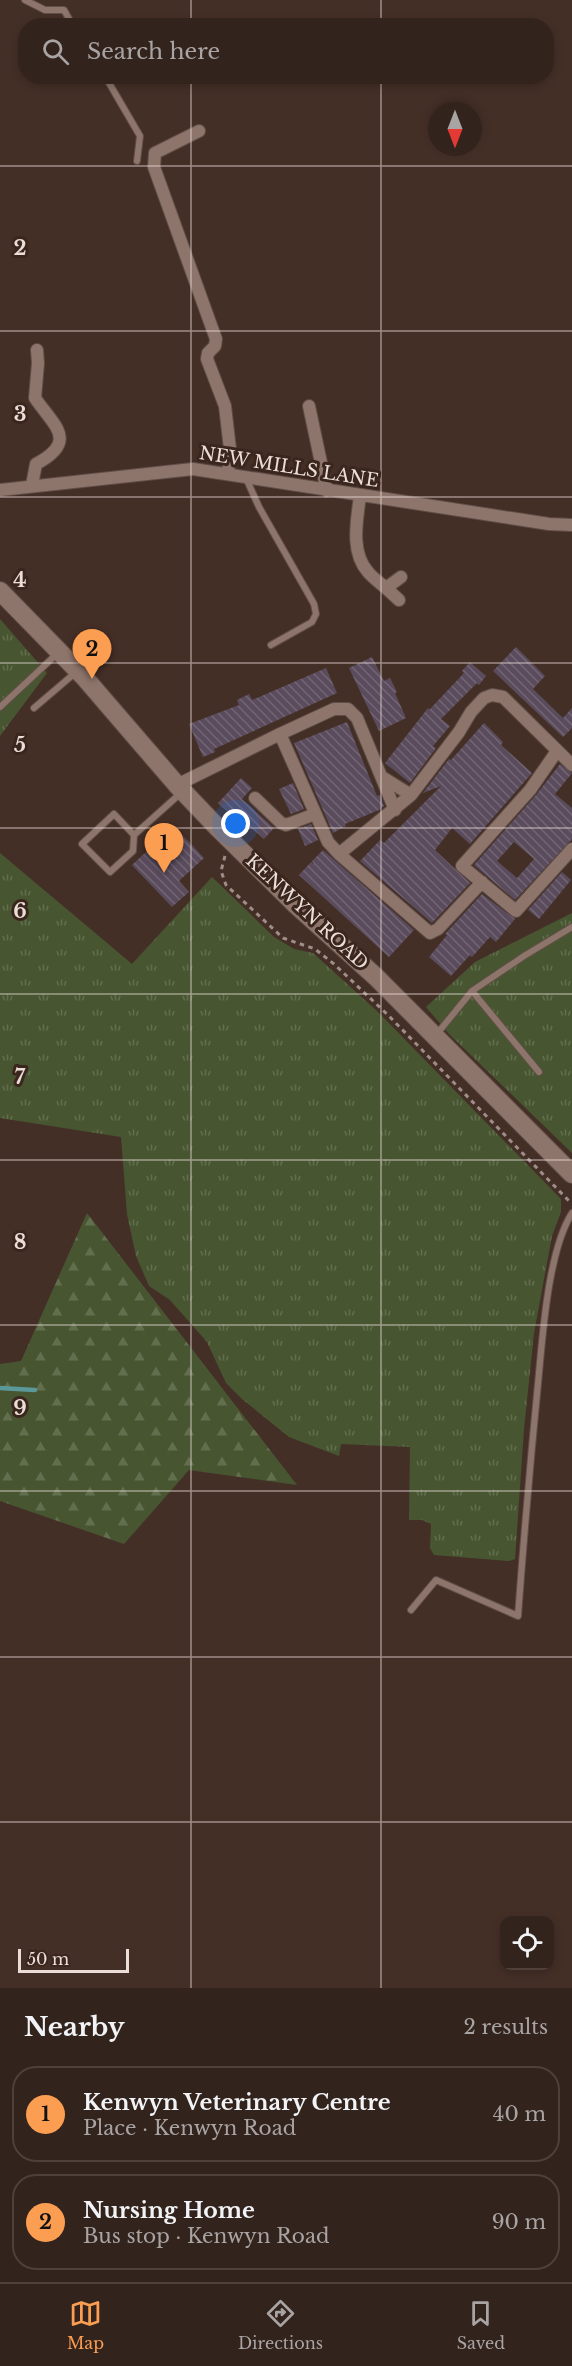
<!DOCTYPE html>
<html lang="en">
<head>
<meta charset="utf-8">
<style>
  :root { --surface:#33231d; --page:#3b2b26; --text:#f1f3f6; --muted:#a9a4a4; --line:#4e403b; --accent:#fc9e52 }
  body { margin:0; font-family:"Libre Baskerville",serif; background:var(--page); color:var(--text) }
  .controls { position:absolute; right:18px; bottom:18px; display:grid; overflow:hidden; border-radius:12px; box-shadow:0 3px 9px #0003 }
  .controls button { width:54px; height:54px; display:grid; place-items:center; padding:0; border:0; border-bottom:2px solid var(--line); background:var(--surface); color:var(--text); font:30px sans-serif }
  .compass { position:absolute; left:428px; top:102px; width:54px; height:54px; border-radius:50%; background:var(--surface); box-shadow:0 3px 9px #0003; rotate:180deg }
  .scale { position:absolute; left:18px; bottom:15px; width:111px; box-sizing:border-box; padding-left:6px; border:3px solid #ebddd8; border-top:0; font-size:16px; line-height:21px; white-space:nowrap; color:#ebddd8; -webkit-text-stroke:4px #3a261d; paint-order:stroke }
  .you { position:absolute; left:236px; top:824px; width:21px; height:21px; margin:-15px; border:4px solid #fff; border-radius:50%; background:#1a73e8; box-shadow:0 0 0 9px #1a73e833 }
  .badge { display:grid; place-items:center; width:39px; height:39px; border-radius:50%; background:var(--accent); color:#111; font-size:20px; font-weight:700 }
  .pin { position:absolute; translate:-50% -50px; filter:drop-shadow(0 2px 3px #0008) }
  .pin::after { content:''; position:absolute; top:32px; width:21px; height:18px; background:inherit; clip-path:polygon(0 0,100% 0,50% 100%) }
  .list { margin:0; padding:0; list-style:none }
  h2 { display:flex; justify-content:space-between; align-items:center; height:78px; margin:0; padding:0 24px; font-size:26px }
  h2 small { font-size:20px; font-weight:400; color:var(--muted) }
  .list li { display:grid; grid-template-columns:39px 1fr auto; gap:18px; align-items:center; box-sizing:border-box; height:96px; margin:0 12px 12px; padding:0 12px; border:2px solid var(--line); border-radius:24px }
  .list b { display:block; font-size:22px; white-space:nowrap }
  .list p { margin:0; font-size:20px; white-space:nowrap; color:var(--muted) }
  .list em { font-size:20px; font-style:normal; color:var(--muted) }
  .icon { flex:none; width:33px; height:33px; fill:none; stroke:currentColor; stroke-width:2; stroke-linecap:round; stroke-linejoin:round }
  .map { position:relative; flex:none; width:572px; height:1988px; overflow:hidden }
  .search { position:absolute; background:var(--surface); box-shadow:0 3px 9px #0003; left:18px; right:18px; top:18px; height:66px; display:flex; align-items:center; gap:15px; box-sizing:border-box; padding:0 21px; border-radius:24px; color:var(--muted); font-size:22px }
  .sheet { height:294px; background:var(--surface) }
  nav { display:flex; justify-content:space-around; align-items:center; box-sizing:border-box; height:84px; border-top:2px solid var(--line); background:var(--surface); font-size:16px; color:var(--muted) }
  nav a { display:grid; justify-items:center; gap:3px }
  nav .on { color:var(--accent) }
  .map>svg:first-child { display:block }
</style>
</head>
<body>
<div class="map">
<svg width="572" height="1988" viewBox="0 0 572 1988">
  <defs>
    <pattern id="grass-tufts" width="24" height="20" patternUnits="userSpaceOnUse" patternTransform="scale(1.5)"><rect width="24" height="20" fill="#475631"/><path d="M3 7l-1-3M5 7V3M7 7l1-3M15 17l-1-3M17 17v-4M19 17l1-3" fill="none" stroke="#626e4e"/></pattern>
    <pattern id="forest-firs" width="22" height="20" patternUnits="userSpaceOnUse" patternTransform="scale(1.5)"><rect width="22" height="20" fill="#475631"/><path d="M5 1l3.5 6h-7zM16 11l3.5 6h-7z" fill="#626e4e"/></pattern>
    <pattern id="building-back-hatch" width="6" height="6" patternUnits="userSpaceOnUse" patternTransform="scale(1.5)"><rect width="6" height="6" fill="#5a4c5d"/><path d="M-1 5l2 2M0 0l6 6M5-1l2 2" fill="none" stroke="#726574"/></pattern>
  </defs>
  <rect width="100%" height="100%" fill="#442f27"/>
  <path fill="url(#grass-tufts)" d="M0 619 47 673 0 736Z
    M0 853 132 964 212 877 274 937 294 949 313 953 378 1012 561 1199V1212L552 1236 534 1333 524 1429 515 1559 509 1561 434 1555 430 1548 431 1524 422 1520H409L410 1447 341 1444 339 1456 289 1437 242 1399 226 1383 207 1342 170 1300 149 1286 136 1256 127 1214 121 1137 0 1118Z
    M572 913V1153L449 1034 426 1007 475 962Z"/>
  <path fill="url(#forest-firs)" d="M87 1213 297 1485 189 1470 124 1544 0 1501V1364L21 1361Z"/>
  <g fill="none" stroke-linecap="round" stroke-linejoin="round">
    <path stroke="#5b989a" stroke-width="4.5" d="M0 1388 35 1390"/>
  </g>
  <path fill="url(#building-back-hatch)" fill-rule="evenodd" d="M516 647 545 676 533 689 563 718 572 708V728L563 737 493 671Z
    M372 657 384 681 390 678 397 692 395 693 406 718 379 731 349 668Z
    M470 662 486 676 479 685 477 683 441 719 450 726 433 746 436 748 410 783 385 763 428 708 429 710 464 673 462 671Z
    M326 668 337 693 214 749 215 752 203 757 189 724 239 705 237 700 249 694 252 700Z
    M347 722 377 796 380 795 384 806 379 810 345 824 346 826 333 833 294 743Z
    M484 723 503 742 501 745 532 773 470 844 452 828 435 850 470 883 432 923 360 861 380 840 384 843 441 786 423 793 449 759 451 760Z
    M560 764 572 773 555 794 572 808V839L515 900 474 865 536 795ZM514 842 534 859 517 878 497 861Z
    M241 778 252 788 242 799 274 828 264 839 231 810 229 813 218 803Z
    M293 783 304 809 291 814 279 789Z
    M311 824 318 840 305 846 298 829Z
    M174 826 204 858 179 881 189 892 172 907 132 865Z
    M323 850 414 930 389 957 299 875 311 862 314 864 312 861Z
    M562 872 571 880 539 919 528 910Z
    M482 894 515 919 496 942 490 937 472 957 470 955 451 976 429 957 447 935 445 934Z"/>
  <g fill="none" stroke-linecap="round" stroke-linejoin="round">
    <defs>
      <path id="lane" d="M25 0 45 10H64L73 26
        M105 76 140 136 137 161
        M246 478 259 507 314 604 316 614 312 622 271 645
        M0 707 59 652
        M34 708 75 673
        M134 835 133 851 110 872 82 844 114 814 134 835 182 792
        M472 991 539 1072
        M436 1035 472 991 524 956 572 927
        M411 1610 436 1580 518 1616C524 1535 531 1454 539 1373 543 1330 549 1249 572 1213"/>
      <path id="street" d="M199 131 155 153 154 167 216 339 215 346 208 353 207 359 225 406 230 449 228 474
        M309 406 327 491
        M32 485 36 464C79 441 54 426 35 398L38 363 37 350
        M0 490 193 469 549 524 572 525
        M360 496C357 520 350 552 368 572 373 578 380 583 386 588
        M399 600 386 588 401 577
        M280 734 328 842 339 854 411 795 459 732 471 712 484 698 492 695 503 697 572 765
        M557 751 530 790 462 866 516 911 572 849
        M382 777 411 795
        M177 785 280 734 334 709H348L357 718 395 810
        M255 798 281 823 286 825 315 814
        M339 854 430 933 438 929 482 882"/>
      <path id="secondary" d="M0 591 84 677 177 785 218 828 294 903 376 977 572 1174"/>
    </defs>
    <use href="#lane" stroke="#604e47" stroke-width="8"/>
    <use href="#street" stroke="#604e47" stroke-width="14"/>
    <use href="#secondary" stroke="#604e47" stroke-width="20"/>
    <path stroke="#9f8e88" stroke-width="3" stroke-dasharray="4.5 4.5" stroke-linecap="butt" d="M225 856 221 871 226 885 283 938 315 949 334 964 388 1015 571 1203"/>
    <use href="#lane" stroke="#8d756b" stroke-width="6"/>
    <use href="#street" stroke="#8d756b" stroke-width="12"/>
    <use href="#secondary" stroke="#8d756b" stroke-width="18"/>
  </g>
  <path fill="none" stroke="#ebddd8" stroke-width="1.5" stroke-opacity="0.55" d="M191 0V26M381 0V26M191 76V1988M381 76V1988M0 166H572M0 331H572M0 497H572M0 663H572M0 828H572M0 994H572M0 1160H572M0 1325H572M0 1491H572M0 1657H572M0 1822H572"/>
  <g text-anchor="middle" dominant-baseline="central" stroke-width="6" stroke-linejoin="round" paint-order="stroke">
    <g font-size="18" fill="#ebddd8" stroke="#3a261d">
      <text transform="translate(289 467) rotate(9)">NEW MILLS LANE</text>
      <text transform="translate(307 912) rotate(43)">KENWYN ROAD</text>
    </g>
  </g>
  <g font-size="20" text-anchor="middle" font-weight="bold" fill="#ebddd8" stroke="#3a261d" stroke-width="6" stroke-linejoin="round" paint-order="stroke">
    <text x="20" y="255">2</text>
    <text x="20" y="421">3</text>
    <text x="20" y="587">4</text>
    <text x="20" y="752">5</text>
    <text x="20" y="918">6</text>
    <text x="20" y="1084">7</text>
    <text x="20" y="1249">8</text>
    <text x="20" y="1415">9</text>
  </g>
</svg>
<div class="controls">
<button><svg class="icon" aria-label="locate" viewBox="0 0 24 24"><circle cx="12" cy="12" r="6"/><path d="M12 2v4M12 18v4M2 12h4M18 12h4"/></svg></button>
</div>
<svg class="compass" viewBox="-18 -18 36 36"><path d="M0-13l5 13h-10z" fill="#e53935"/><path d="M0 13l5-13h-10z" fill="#a9a4a4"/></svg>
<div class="scale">50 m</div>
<div class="you"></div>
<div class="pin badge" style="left:164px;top:873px">1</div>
<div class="pin badge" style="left:92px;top:679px">2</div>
<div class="search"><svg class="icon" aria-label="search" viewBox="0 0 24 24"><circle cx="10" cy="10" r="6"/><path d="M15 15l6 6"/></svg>Search here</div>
</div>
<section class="sheet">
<h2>Nearby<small>2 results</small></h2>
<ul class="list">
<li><span class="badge">1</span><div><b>Kenwyn Veterinary Centre</b><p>Place · Kenwyn Road</p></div><em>40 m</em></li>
<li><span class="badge">2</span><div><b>Nursing Home</b><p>Bus stop · Kenwyn Road</p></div><em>90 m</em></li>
</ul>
</section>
<nav>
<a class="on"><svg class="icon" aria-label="map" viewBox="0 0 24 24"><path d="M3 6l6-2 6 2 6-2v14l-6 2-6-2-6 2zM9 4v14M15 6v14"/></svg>Map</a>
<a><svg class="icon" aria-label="directions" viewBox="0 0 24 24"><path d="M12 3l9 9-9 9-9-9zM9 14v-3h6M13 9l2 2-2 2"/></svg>Directions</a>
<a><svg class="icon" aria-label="saved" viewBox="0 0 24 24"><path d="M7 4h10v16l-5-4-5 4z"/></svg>Saved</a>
</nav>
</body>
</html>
